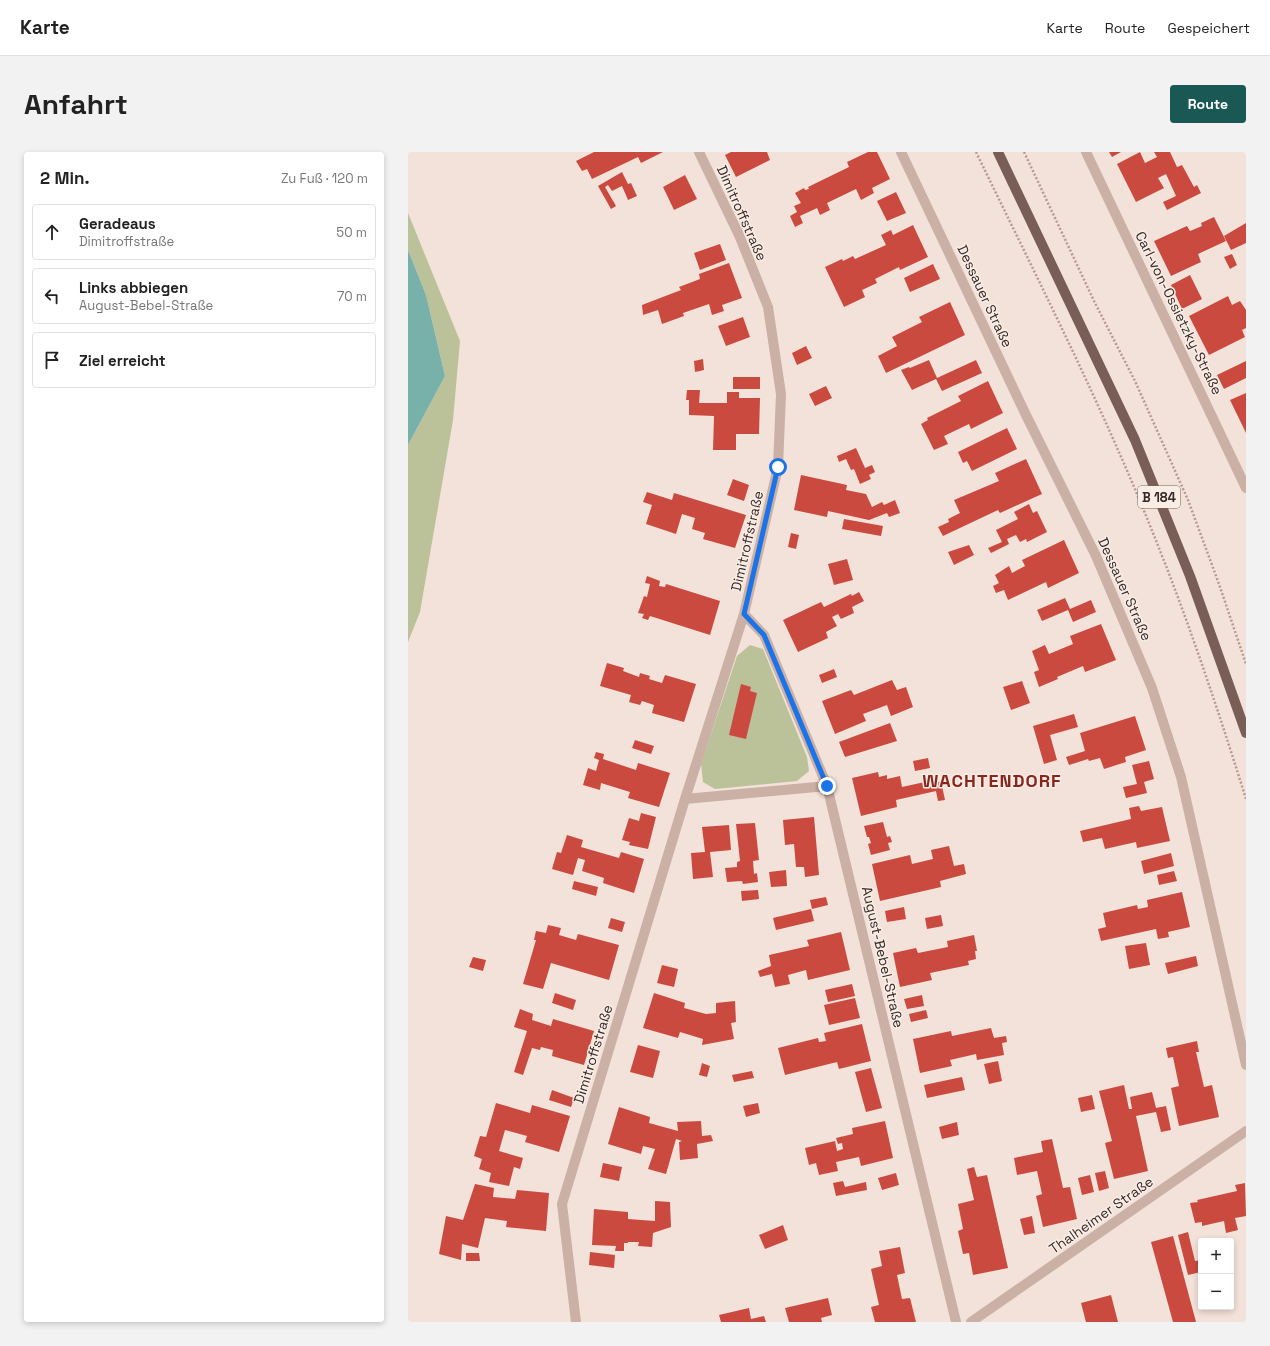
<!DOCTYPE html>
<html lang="de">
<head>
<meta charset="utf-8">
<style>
  :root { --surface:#fff; --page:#f2f2f2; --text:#222; --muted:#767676; --line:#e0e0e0; --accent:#1a5953 }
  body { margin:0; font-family:"Space Grotesk",sans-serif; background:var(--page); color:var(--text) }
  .controls { position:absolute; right:12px; bottom:12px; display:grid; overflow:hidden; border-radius:4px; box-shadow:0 2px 6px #0003 }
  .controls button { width:36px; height:36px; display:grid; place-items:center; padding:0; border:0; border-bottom:1px solid var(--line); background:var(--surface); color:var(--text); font:20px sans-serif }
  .stop { position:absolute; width:12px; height:12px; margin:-9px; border:3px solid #1a73e8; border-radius:50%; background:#fff }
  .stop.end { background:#1a73e8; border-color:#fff; box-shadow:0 1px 4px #0008 }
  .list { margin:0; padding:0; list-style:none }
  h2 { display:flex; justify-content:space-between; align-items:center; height:52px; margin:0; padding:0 16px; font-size:17px }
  h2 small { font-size:13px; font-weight:400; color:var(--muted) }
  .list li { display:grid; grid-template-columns:26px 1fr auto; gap:12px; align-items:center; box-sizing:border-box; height:56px; margin:0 8px 8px; padding:0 8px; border:1px solid var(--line); border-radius:4px }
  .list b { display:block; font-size:15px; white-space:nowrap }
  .list p { margin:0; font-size:13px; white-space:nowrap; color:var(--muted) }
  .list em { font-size:13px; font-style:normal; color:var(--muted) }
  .icon { flex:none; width:22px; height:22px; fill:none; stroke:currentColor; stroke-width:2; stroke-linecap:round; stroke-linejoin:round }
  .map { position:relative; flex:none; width:838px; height:1170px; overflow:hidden; border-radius:4px }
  header { display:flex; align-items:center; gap:24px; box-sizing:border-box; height:56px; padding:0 20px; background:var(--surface); border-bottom:1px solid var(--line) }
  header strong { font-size:19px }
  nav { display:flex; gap:22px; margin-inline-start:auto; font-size:14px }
  .intro { display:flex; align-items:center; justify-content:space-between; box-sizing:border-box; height:96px; padding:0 24px }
  h1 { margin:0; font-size:28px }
  .button { padding:10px 18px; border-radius:4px; background:var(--accent); color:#fff; font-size:14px; font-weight:700 }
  main { display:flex; gap:24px; padding:0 24px }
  aside { flex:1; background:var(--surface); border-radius:4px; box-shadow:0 2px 6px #0003 }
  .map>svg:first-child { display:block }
</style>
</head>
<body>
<header>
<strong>Karte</strong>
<nav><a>Karte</a><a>Route</a><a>Gespeichert</a></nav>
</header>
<div class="intro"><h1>Anfahrt</h1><a class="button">Route</a></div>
<main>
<aside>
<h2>2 Min.<small>Zu Fuß · 120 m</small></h2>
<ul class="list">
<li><svg class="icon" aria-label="ahead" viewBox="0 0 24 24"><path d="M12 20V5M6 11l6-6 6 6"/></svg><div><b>Geradeaus</b><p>Dimitroffstraße</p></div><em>50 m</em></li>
<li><svg class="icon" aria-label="left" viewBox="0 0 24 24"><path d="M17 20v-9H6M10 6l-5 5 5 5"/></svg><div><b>Links abbiegen</b><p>August-Bebel-Straße</p></div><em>70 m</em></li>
<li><svg class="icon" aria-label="arrive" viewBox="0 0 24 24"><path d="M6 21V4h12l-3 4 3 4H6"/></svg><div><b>Ziel erreicht</b></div></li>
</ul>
</aside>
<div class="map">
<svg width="838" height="1170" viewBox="0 0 838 1170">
  <rect width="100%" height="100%" fill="#f2e2d9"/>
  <path fill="#bbc299" d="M0 61 52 189 45 268 12 460 0 490V293L37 224 18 143 0 98Z
    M342 493 355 497 399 605 401 619 389 629 307 637 295 630 293 612 329 504Z"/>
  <path fill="#77b1aa" d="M0 98 18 143 37 224 0 293Z"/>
  <path fill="#cb4a3f" d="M186 0H255L233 11 230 5 184 27 179 17 174 19 168 9Z
    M323 0H359L362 8 328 25 317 3Z
    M460 0H469L482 27 464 36 466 41 453 48 448 37 419 51 422 58 412 63 409 56 392 64 395 71 387 75 382 64 389 60 386 54 393 51 387 41 396 36 397 38 401 37 400 35 441 15 439 10Z
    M701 0H713L704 5Z
    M732 0 737 11 749 5 746 0H762L769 15 774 13 786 35 789 33 793 41 759 58 755 50 768 44 758 22 750 26 756 36 728 50 709 12Z
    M214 20 220 32 223 31 229 44 220 48 214 34 204 39 200 33 197 35 208 54 203 57 190 34Z
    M277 23 289 47 266 58 255 35Z
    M488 40 498 61 479 69 469 49Z
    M806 65 818 89 790 102 793 110 763 124 746 89 779 74 782 79 794 74 793 71Z
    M838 71V91L823 98 816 84Z
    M505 73 520 105 492 118 491 115 467 127 469 131 454 138 457 145 436 155 417 115 434 107 435 109 445 104 447 107 478 93 473 83 483 78 485 83Z
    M312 92 318 108 292 118 286 101Z
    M824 102 829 113 822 117 816 105Z
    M321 111 334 146 314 153 316 159 304 163 301 152 275 161 276 164 254 172 250 158 235 163 234 153 273 138 271 135 292 127 291 122Z
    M525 112 532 127 502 140 496 126Z
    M782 123 794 147 774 157 763 133Z
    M820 144 824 153 832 149 838 158V176L834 178 837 185 801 203 781 164Z
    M542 150 557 183 478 221 470 204 489 194 484 185 514 170 511 165Z
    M335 165 342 185 318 194 310 174Z
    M398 194 404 206 389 213 384 201Z
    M295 207 296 218 287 220 286 209Z
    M521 208 529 226 568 208 574 221 534 239 528 227 504 238 493 218 501 215 502 216Z
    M838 209V226L816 237 809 223Z
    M325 225H352V237H325Z
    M580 229 595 261 563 277 561 272 536 284 540 292 526 298 513 272 520 268 519 266 553 249 550 244Z
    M418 234 424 246 407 254 401 242Z
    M279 238H292L291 251H319V240H331V246H352L351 282H328V298H305L306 264 281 263V248H278Z
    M838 241V281L822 248Z
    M599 276 609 297 564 319 559 309 555 311 550 300Z
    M448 296 457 316 464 313 467 320 461 323 463 327 452 332 446 317 443 318 438 307 431 310 429 304Z
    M618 307 634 342 592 361 590 358 535 384 530 375 541 370 540 367 552 361 546 348 591 329 587 321Z
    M393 323 439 333 438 338 458 342 464 355 474 350 476 353 487 348 492 361 481 365 479 361 461 368 420 359 419 365 386 358Z
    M325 327 341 333 336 349 319 343Z
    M239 340 264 348 266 341 338 363 327 396 295 387 297 381 284 377 287 366 274 362 268 382 238 372 244 353 235 350Z
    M621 352 625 361 629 359 639 380 619 390 618 387 612 390 608 383 599 387 601 392 583 401 580 396 594 390 588 378 610 367 606 360Z
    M436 367 475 374 473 384 434 377Z
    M383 381 391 383 388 397 380 395Z
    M656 388 671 421 640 436 638 430 600 448 596 438 588 441 585 434 591 431 587 423 601 414 604 421 617 414 614 408Z
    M561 393 566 403 546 413 540 400Z
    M439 407 445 428 426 433 420 412Z
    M239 424 252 429 251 434 257 435 258 432 312 449 302 483 242 464 240 468 234 466 236 462 230 461 236 444 239 445 242 432 237 431Z
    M451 440 456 449 444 455 446 461 433 467 430 462 424 465 429 474 418 480 420 486 390 500 375 468 413 450 416 455 443 442 444 444Z
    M657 446 662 457 683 448 688 460 665 470 660 458 634 469 629 458Z
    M693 472 708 508 677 520 675 514 649 525 650 527 631 535 626 520 631 518 624 499 637 493 641 502 665 492 662 484Z
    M199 511 216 516 215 519 231 525 232 521 242 524 241 527 254 531 257 523 288 532 276 570 244 561 246 553 234 549 232 553 221 550 223 543 192 534Z
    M426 517 429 525 414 531 411 523Z
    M484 528 489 538 498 535 505 555 483 564 479 553 455 562 458 569 427 582 414 549 443 538 446 543Z
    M614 529 622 551 603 558 595 535Z
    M333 532 343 535 342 539 349 541 338 587 321 583Z
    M666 562 670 575 642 583 649 608 636 612 625 574Z
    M727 564 738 598 717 605 718 610 696 617 692 606 681 609 680 607 661 613 658 605 677 599 672 581Z
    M482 571 489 589 437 605 431 590Z
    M227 588 246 594 243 602 224 596Z
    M188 600 196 602 195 607 228 618 230 611 262 621 251 655 220 646 222 640 193 631 192 638 175 633 180 616 188 619 191 608 186 606Z
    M520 606 522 616 507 619 505 609Z
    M741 609 746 627 736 630 739 641 718 646 715 635 729 632 724 613Z
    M470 620 471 625 479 623V627L492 624 494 635 526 628V631L533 629 537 648 530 649 528 639 488 648 489 655 453 664 444 626Z
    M731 654 733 659 754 655 762 689 729 696 728 690 697 697 694 686 675 690 672 679 723 667 721 656Z
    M233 661 248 665 240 697 221 693 222 690 214 688 221 666 231 669Z
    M406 665 411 723 397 725 396 715H388L386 692 377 693 375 668Z
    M475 670 479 685 482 684 484 690 480 691 482 698 463 703 460 692 463 691 461 685H459L456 674Z
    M347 671 351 708 345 709 346 722 349 721 350 730 335 732 334 729 319 730 317 716 329 715V710L332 709 328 672Z
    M321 673 323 698 302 700 305 725 285 727 283 701 297 700 294 675Z
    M159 683 175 688 173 695 211 706 213 700 236 707 226 741 195 731 196 726 174 719 177 708 170 706 165 723 144 717 149 700 153 701Z
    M541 694 546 714 556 712 558 722 532 729 533 735 472 749 464 712 502 703 504 712 525 707 523 698Z
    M763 701 766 714 736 722 733 709Z
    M378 718 379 734 363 735 361 720Z
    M766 719 769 729 751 733 749 723Z
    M166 729 190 735 188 744 164 737Z
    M350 738 351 747 334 749 333 739Z
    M774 740 782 775 760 780 761 785 750 787 748 777 693 789 690 777 698 775 695 761 729 753 730 757 740 755 739 748Z
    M418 745 420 753 404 757 402 748Z
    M496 755 498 767 479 770 477 759Z
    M403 757 406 769 368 778 365 766Z
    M533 763 535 774 519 777 517 766Z
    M203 766 217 770 214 780 200 776Z
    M140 773 153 776 151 783 168 788 170 782 211 793 201 828 143 811 135 837 115 832 128 788H126L128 779 138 781Z
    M433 780 442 818 400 828 398 818 380 823 382 832 367 835 364 822 352 825 350 819 363 814 361 803 401 794 399 788Z
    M566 783 569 799H567L568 807 560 809 561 813 522 821 524 828 492 835 485 801 508 796 510 801 540 795 539 789Z
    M738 791 742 813 721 817 717 794Z
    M788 804 790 814 760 822 757 811Z
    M65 805 78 808 75 819 61 815Z
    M254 813 270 817 266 835 249 831Z
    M444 832 447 844 420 850 417 838Z
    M147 841 168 848 165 858 144 851Z
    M246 841 277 851 276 856 298 862 308 861V851L327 849 328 870 323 871 326 887 294 893 295 887 272 880 270 886 235 876Z
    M514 843 516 854 499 857 496 847Z
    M447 846 452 866 421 873 416 853Z
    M112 857 125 862 124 868 143 874 145 867 186 879 176 913 144 904 145 898 133 895 132 898 124 896 115 923 106 920 119 879 106 875Z
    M518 858 520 866 503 870 501 862Z
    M454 872 463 909 431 917 429 910 377 923 370 896 410 886 411 890 418 889 416 881Z
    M583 876 586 886 598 884 599 890 594 891 596 903 569 908 568 902 542 908 544 914 512 921 505 887 543 879 544 884Z
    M789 889 791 900H788L796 935 804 933 811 965 771 974 763 936 771 934 765 905 760 906 758 896Z
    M230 893 252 899 245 926 222 920Z
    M590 909 594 929 581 932 576 912Z
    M294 911 302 914 299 925 291 923Z
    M463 916 474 956 458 960 447 920Z
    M344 919 346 926 326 930 324 923Z
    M554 925 557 938 519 946 516 933Z
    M716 933 721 957H724L722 945 744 940 748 956 758 954 763 978 753 980 748 960 728 964 740 1019 706 1027 697 991 704 989 691 939Z
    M144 938 166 946 163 955 141 948Z
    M684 943 687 957 673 960 670 946Z
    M88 951 122 961 124 953 162 964 151 1000 117 990 119 984 97 978 91 999 115 1006 112 1017 106 1015 101 1034 81 1030 83 1021 71 1017 74 1007 66 1004 72 984 78 985Z
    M350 951 352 961 338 965 335 954Z
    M211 955 242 965 241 971 270 979 269 970 293 969 294 984 303 983 305 989 289 992 290 1006 272 1008 271 990 274 989 268 987 258 1022 240 1017 247 997 235 994 233 1002 200 992Z
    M477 969 485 1006 453 1014 451 1005 428 1010 430 1019 411 1023 408 1011 401 1013 397 996 427 989 429 999 435 997 434 991 430 992 428 986 445 982 444 976Z
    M549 970 551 983 534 987 531 975Z
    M644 987 655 1036 662 1035 669 1067 635 1075 628 1044 634 1042 629 1019 609 1023 606 1006 635 1000 633 989Z
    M195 1011 214 1015 211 1029 192 1025Z
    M566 1015 569 1025 579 1023 600 1116 565 1123 561 1101 555 1102 550 1079 555 1077 550 1052 566 1048 559 1017Z
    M697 1019 701 1036 691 1039 687 1021Z
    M488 1021 491 1033 474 1038 470 1026Z
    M682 1023 686 1040 674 1043 670 1026Z
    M435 1029 437 1035 458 1030 459 1038 428 1044 425 1031Z
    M837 1031 838 1064 827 1066 830 1078 818 1081 816 1069 794 1074V1070L787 1071 782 1051 790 1050 789 1048 829 1039 827 1033Z
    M67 1032 86 1036 85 1045 107 1047 109 1038 141 1041 138 1079 98 1075 99 1069 77 1066 70 1096 54 1092 53 1108 31 1102 38 1064 55 1068Z
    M247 1049 262 1050 263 1075 245 1081 244 1095 230 1094 231 1090H220V1091H216V1099H207L208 1094 184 1093 186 1057 220 1060V1067L247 1069Z
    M624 1064 627 1081 616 1083 612 1067Z
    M375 1073 380 1088 357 1097 351 1083Z
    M780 1080 787 1109 793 1108V1120L780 1123 770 1083Z
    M765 1084 788 1170H765L743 1090Z
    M492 1095 497 1121 489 1123 494 1147 502 1146 508 1170H467L463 1155 471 1153 463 1117 474 1114 471 1099Z
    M182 1100 207 1103 206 1116 181 1113Z
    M58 1101H71L72 1109H58Z
    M703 1143 710 1170H678L673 1151Z
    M420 1146 424 1163 413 1166 414 1170H381L377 1156Z
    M341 1156 343 1167 356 1164 358 1170H313L311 1163Z"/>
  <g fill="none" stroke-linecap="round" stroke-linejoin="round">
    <path stroke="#b79a8f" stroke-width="2.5" stroke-dasharray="2 2" stroke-linecap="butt" d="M568 0C629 126 693 251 745 381 780 468 810 557 838 647
      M616 0 687 151 727 229 780 348 811 432 838 512"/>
    <path stroke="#cbb0a5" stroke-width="10" d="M493 0 617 261 688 404 744 536 773 625 838 913
      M678 0 838 336
      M336 462 356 483 419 634 548 1170
      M277 647 419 634
      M168 1170 154 1052 277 647 336 462 370 315 373 242 360 155 331 83 291 0
      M563 1170 838 979"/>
    <path stroke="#795d57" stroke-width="10" d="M590 0 727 288 782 424 838 581"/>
  </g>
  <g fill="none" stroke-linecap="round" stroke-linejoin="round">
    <path stroke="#1a73e8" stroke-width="5" d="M370 315 336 462 356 483 419 634"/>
  </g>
  <g text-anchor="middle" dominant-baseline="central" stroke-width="3" stroke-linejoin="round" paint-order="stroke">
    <rect fill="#faede6" stroke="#716460" stroke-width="1" x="730" y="334" width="42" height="22" rx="3"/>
    <g font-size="13" font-weight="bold" fill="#362926">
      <text x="751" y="345">B 184</text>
    </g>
    <g font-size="14" fill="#362926" stroke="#faede6">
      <text transform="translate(334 61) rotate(66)">Dimitroffstraße</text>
      <text transform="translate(577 144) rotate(65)">Dessauer Straße</text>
      <text transform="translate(771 161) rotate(64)">Carl-von-Ossietzky-Straße</text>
      <text transform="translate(339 389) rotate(-77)">Dimitroffstraße</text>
      <text transform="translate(717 437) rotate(66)">Dessauer Straße</text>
      <text transform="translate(475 805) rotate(77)">August-Bebel-Straße</text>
      <text transform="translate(185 902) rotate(-73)">Dimitroffstraße</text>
      <text transform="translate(693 1063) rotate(-35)">Thalheimer Straße</text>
    </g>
    <g font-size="18" font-weight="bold" letter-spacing="1" fill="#88251c" stroke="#faede6">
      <text x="584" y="628">WACHTENDORF</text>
    </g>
  </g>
</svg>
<div class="controls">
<button>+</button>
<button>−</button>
</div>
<div class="stop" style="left:370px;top:315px"></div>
<div class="stop end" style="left:419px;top:634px"></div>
</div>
</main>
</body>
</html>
